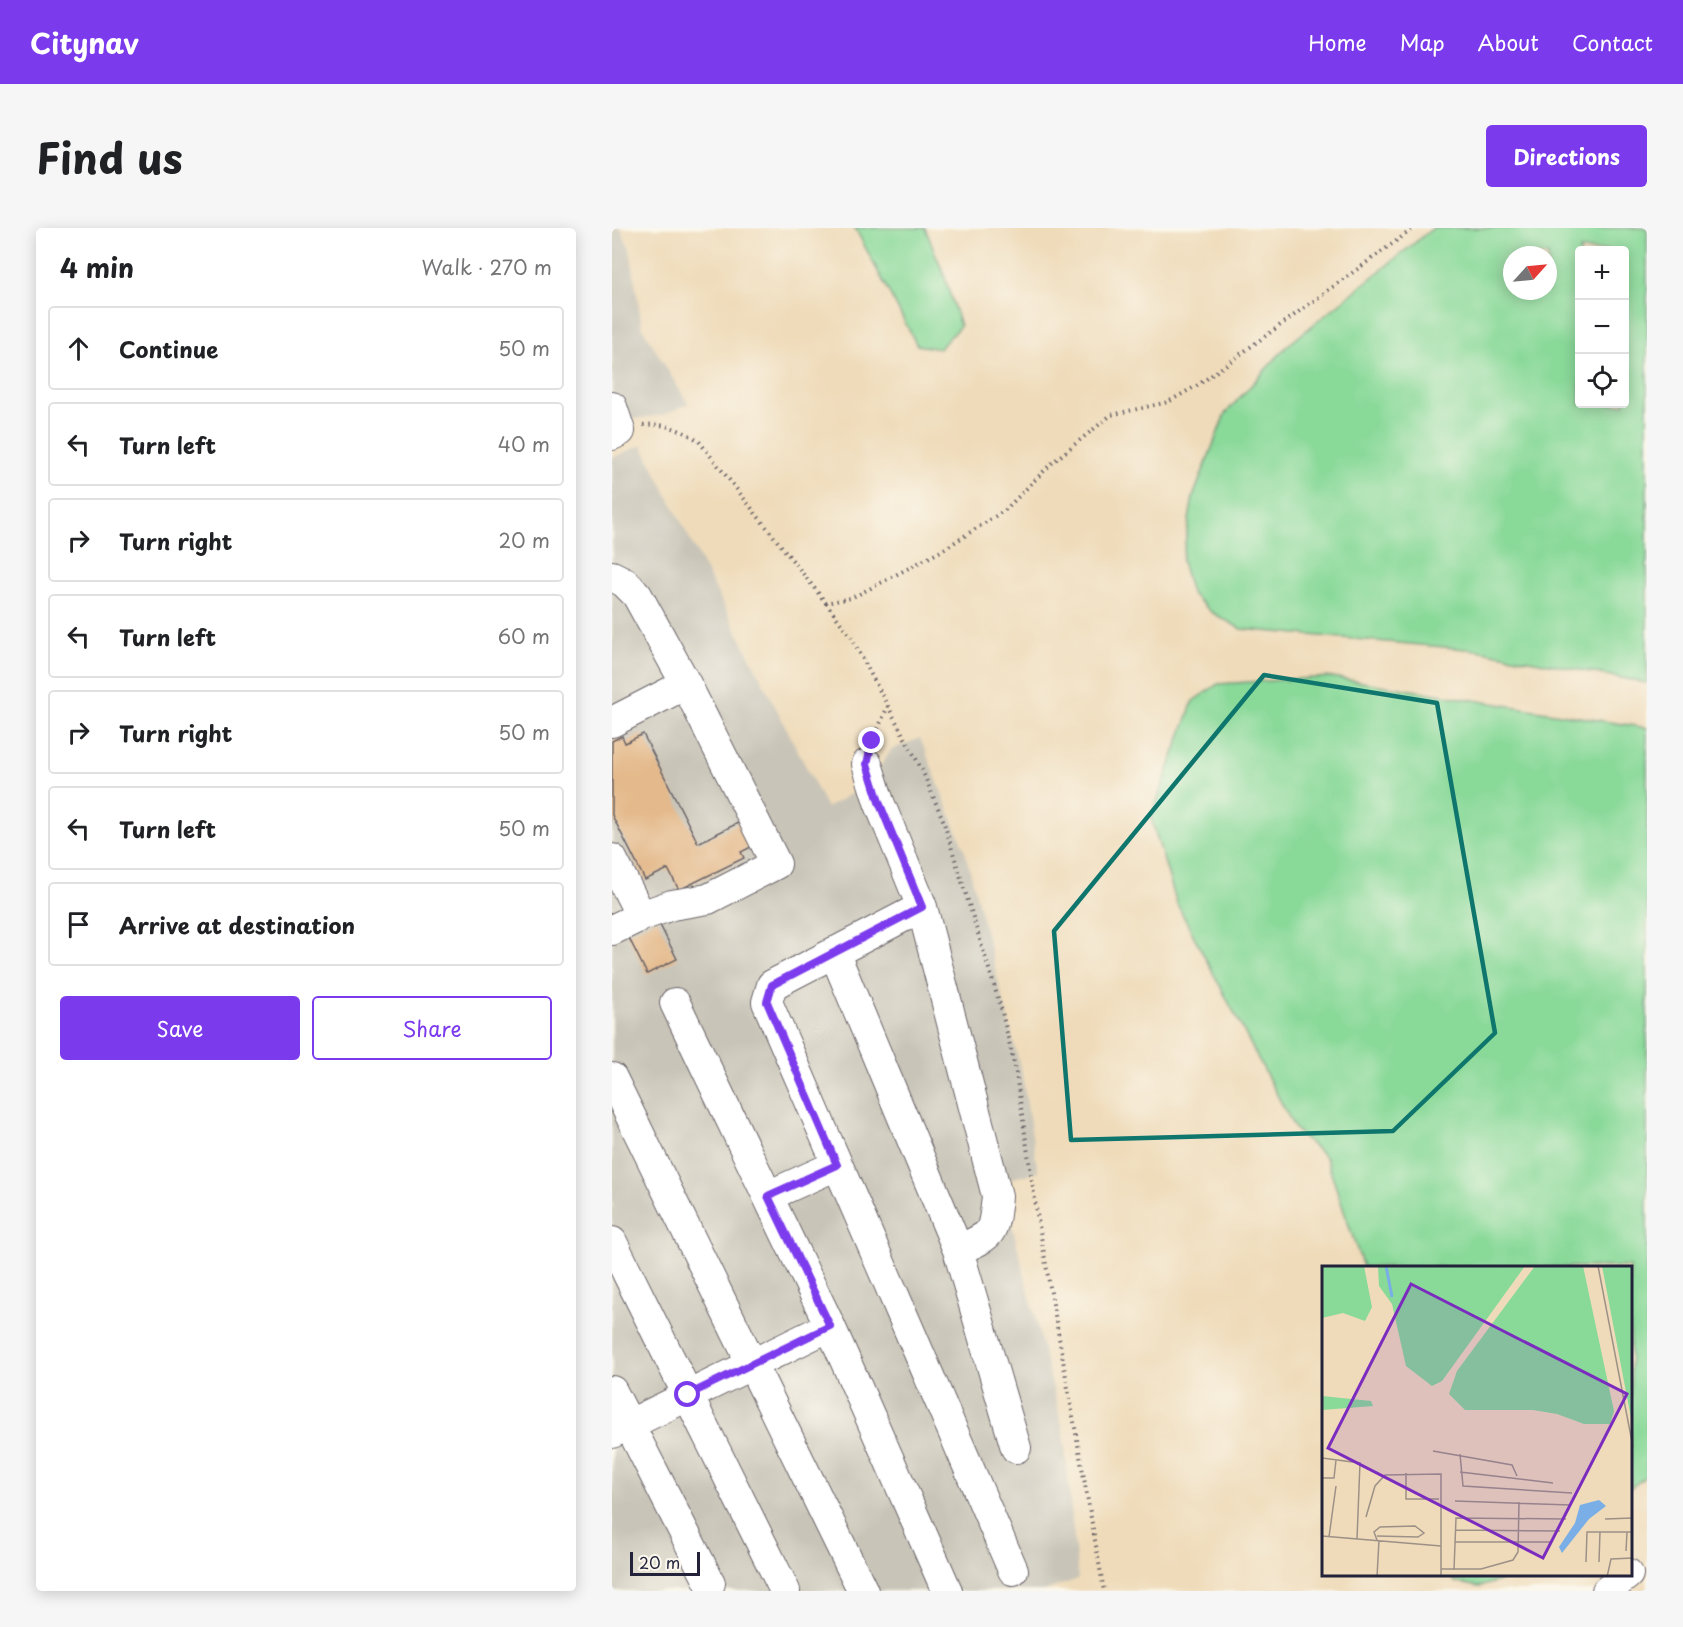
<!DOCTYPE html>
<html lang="en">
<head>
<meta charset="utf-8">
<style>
  :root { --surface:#fff; --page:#f6f6f6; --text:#202124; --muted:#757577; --line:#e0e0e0; --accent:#7c3aed }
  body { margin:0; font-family:"Playpen Sans",sans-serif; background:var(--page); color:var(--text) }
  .controls { position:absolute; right:18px; top:18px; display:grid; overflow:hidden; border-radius:6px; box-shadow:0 3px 15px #0003 }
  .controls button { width:54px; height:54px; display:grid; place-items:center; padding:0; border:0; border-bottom:2px solid var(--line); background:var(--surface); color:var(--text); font:30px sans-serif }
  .compass { position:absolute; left:891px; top:18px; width:54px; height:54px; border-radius:50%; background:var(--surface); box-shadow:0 3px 15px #0003; rotate:63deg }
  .scale { position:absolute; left:18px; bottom:15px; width:70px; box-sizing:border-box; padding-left:6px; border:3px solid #22223b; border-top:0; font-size:16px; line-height:21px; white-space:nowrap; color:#22223b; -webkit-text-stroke:4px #fbf7ec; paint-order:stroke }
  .stop { position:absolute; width:18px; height:18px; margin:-14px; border:4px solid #7c3aed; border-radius:50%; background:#fff }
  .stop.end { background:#7c3aed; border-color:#fff; box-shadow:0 2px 6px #0008 }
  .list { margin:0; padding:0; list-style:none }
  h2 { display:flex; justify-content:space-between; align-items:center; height:78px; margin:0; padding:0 24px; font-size:26px }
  h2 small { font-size:20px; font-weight:400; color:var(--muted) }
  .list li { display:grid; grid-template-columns:39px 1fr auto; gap:18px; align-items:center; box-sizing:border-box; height:84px; margin:0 12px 12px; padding:0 12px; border:2px solid var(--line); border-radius:6px }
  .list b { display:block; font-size:22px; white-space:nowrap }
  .list em { font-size:20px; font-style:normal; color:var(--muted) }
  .actions { display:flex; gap:12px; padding:18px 24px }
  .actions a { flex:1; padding:14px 0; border:2px solid var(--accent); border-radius:6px; text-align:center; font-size:21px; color:var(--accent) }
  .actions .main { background:var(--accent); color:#fff }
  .icon { flex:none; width:33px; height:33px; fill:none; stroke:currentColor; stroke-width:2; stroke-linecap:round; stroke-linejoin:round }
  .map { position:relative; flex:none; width:1035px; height:1363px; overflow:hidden; border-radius:6px }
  header { display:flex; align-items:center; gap:36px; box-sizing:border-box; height:84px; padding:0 30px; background:var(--accent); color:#fff }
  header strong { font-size:28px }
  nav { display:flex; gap:33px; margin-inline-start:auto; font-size:21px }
  .intro { display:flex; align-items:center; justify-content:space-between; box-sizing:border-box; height:144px; padding:0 36px }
  h1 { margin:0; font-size:42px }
  .button { padding:15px 27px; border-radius:6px; background:var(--accent); color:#fff; font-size:21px; font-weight:700 }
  main { display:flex; gap:36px; padding:0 36px }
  aside { flex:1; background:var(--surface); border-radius:6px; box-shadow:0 3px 15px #0003 }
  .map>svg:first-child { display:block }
</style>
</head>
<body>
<header>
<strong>Citynav</strong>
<nav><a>Home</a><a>Map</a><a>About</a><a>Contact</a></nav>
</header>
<div class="intro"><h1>Find us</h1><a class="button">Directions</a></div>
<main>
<aside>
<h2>4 min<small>Walk · 270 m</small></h2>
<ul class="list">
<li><svg class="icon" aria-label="ahead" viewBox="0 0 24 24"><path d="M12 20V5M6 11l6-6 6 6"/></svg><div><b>Continue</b></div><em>50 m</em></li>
<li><svg class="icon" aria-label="left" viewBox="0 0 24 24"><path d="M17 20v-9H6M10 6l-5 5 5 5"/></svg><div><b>Turn left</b></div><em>40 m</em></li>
<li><svg class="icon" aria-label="right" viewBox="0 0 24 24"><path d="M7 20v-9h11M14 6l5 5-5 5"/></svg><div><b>Turn right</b></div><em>20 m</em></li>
<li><svg class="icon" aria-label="left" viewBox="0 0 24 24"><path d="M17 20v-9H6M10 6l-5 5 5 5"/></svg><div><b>Turn left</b></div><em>60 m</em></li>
<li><svg class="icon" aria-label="right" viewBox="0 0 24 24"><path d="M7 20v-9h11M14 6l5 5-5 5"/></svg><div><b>Turn right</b></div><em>50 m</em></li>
<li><svg class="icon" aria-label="left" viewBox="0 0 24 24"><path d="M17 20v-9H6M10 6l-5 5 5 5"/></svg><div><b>Turn left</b></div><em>50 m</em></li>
<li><svg class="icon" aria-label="arrive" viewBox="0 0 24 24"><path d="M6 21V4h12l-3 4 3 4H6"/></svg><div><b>Arrive at destination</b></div></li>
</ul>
<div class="actions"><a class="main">Save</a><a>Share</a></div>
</aside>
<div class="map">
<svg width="1035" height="1363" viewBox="0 0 1035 1363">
  <rect width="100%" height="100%" fill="#fbf7ec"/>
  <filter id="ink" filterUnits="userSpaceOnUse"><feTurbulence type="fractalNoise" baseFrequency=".0167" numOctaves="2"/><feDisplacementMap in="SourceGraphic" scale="12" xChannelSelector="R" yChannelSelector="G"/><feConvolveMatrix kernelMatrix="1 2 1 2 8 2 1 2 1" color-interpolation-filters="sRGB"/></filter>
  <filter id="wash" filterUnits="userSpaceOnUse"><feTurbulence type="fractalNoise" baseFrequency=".008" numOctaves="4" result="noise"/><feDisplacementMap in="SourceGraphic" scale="24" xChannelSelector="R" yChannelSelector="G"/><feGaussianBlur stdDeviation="1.35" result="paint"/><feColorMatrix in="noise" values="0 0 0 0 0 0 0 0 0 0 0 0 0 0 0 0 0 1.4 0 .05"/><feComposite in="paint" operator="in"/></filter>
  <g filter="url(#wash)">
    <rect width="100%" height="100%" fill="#efdbba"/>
    <path fill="#c8c4b8" d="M0 0H8L18 21 30 99 76 176 51 187 0 194Z
      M30 217 215 580 257 555 279 522 308 510 353 623 410 846 426 944 389 953 451 1201 466 1351 432 1363H0V230Z"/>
    <path fill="#89d999" stroke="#567e6a" stroke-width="1.5" fill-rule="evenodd" d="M243 0H313L331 44 348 98 327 121 305 117Z
      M821 0H1035V455L865 422 629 401 599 384 579 365 570 333 581 269 613 186 675 118ZM1012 22V176H968V22ZM900 27H936V63H900Z
      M719 449 1035 500V1247L1019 1260 1018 1039H751L714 930 683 901 565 676 539 590 581 473 606 456Z
      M838 1347H906L867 1359 843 1354Z"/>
    <g id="blocks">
      <path fill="#e4b98b" d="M31 506 86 615 128 594 141 618 129 624 132 630 67 662 56 641 33 652 0 587V513L10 508 13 515Z
        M45 691 65 731 35 746 15 706Z"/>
    </g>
  </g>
  <g filter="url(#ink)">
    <use href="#blocks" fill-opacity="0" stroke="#6a6367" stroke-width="1.5"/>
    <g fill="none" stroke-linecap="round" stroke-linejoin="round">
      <defs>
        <path id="minor" d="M0 179 8 203 0 207
          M0 348 12 354 25 367 74 456 164 636 96 671 60 677 29 688 0 702
          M0 494 74 456
          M255 536 267 574 310 679 385 968C381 1007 382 1006 346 1022
          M0 631 29 688
          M310 679 160 757 155 774 401 1342
          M222 724 346 1022 404 1220
          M63 775 218 1098 335 1363
          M0 850 251 1363
          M156 968 225 937
          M0 1014 173 1363
          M0 1163 98 1355
          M0 1205 218 1098
          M995 1363 1016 1346"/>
      </defs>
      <use href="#minor" stroke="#6a6367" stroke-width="32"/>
      <path stroke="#6a6367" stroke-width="4" stroke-dasharray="1.5 4.5" stroke-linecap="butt" d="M31 197C53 195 67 201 86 212L214 375 239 370 259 360 329 323 393 282 441 234 499 187 556 174 586 157 802 0
        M214 375 239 409 310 542 331 592 389 780 403 839 425 986 492 1363
        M261 512 276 478"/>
      <use href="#minor" stroke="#fff" stroke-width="30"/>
    </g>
  </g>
  <g fill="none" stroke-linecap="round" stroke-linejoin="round" filter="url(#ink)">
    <path stroke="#7c3aed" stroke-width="8" d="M76 1167 218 1098 156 968 225 937 155 774 160 757 310 679 267 574 255 536 260 513"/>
  </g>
  <path fill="none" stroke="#0f766e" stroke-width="4.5" stroke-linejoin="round" d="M652 447 825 475 883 805 781 903 459 912 442 703Z"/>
  <g transform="translate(710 1038)">
    <rect width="310" height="310" fill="#efdbba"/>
    <path d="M0 0H42L50 41 43 55 21 47 0 52ZM56 0H203L120 115 110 120 84 100 70 38 57 20ZM213 0H261L292 145 288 158H262L235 148 211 144H143L127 128 135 105ZM280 0H310V154L309 152ZM0 130 49 135 51 140 0 144Z" fill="#89d999"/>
    <path d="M277 234 284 240 267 253 240 287 237 281 253 257 258 239Z" fill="#79aee7"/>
    <path fill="none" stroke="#79aee7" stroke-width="3" d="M64 0 70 31"/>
    <path fill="none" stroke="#9d9187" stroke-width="1.5" d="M276 0 311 181M111 185 190 199 195 210M138 188 141 220 250 227M0 192 38 197 35 273M138 206 231 217M84 207V233H117M0 212H12L14 194M133 235 249 239M44 251 53 220 63 209 119 208V311M283 253 311 252M133 264 238 265M0 270 119 280M7 271 14 220M55 274 52 266 58 261 93 260 102 267 96 271 55 270M133 276H228M304 285 305 266M264 296 265 266H311M277 296 278 266M119 303H159L191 294 196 286 197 236M132 304 134 252 244 253M55 311 57 274M285 311 289 293 311 292"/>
    <path fill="#7b2cbf" fill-opacity="0.15" stroke="#7b2cbf" stroke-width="3" d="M89 18 305 128 221 292 6 182Z"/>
    <rect width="310" height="310" fill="none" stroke="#22223b" stroke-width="3"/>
  </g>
</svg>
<div class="controls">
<button>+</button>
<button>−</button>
<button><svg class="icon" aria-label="locate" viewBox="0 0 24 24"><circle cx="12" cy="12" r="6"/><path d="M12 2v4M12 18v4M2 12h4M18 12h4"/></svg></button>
</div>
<svg class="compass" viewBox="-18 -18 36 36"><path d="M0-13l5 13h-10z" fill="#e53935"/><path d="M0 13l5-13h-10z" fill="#757577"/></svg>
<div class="scale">20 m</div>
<div class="stop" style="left:76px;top:1167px"></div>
<div class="stop end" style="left:260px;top:513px"></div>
</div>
</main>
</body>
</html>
